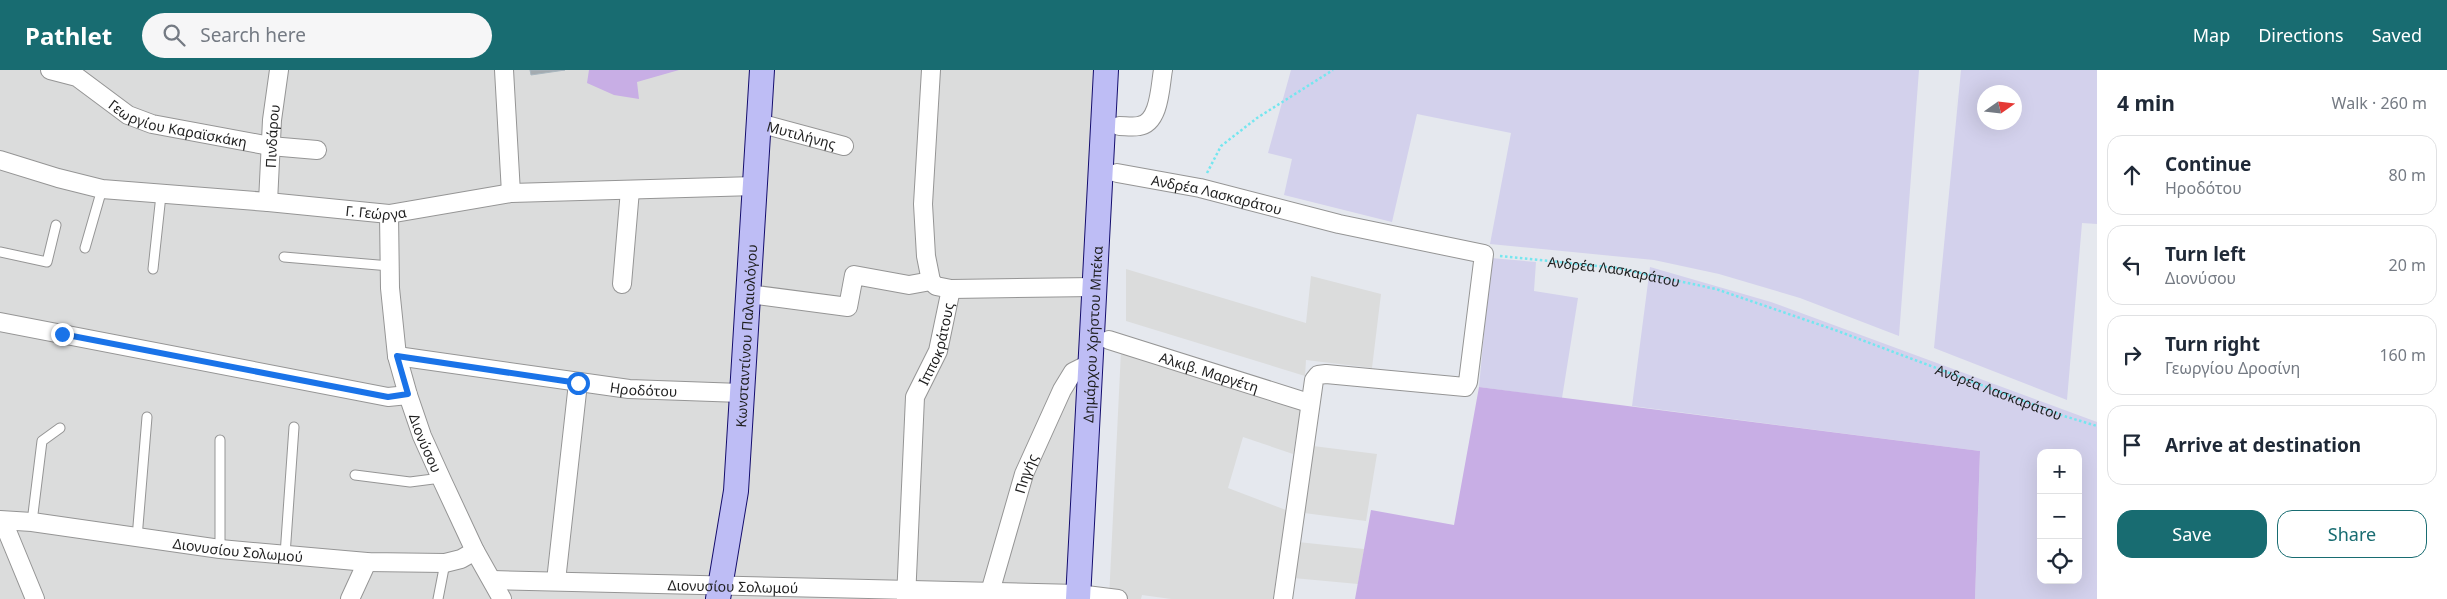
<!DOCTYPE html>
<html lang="en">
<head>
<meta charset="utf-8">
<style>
  :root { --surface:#fff; --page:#f6f6f7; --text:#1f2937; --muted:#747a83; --line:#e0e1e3; --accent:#186c71 }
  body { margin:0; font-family:"Noto Sans",sans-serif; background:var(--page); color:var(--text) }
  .controls { position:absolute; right:15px; bottom:15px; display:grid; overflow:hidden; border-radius:10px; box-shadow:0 5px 20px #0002 }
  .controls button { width:45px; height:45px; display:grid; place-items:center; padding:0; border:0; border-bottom:1px solid var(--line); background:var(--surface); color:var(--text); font:25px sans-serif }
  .compass { position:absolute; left:1977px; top:15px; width:45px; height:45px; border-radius:50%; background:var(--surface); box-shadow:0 5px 20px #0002; rotate:76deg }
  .stop { position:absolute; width:15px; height:15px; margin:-11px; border:4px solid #1a73e8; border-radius:50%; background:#fff }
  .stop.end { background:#1a73e8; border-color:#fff; box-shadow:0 1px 5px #0008 }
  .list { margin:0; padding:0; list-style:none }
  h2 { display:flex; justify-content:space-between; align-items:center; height:65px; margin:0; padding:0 20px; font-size:21px }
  h2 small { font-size:16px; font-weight:400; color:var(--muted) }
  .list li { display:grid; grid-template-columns:32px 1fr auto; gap:15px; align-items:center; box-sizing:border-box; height:80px; margin:0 10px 10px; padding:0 10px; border:1px solid var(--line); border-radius:15px }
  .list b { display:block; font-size:19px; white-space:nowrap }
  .list p { margin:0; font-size:16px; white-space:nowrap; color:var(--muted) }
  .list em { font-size:16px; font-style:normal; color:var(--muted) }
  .actions { display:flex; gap:10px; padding:15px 20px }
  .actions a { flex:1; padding:11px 0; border:1px solid var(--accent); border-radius:15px; text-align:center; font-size:18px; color:var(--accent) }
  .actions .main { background:var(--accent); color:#fff }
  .icon { flex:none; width:28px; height:28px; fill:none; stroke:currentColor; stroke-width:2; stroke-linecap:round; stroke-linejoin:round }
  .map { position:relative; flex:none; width:2097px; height:529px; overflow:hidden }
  header { display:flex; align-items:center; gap:30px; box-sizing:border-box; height:70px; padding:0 25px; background:var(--accent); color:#fff }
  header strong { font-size:24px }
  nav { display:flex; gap:28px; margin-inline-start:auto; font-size:18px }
  .search { width:350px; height:45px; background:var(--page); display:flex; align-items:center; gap:12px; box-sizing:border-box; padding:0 18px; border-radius:28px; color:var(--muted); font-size:19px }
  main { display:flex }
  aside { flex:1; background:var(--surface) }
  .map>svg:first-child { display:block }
</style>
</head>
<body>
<header>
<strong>Pathlet</strong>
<div class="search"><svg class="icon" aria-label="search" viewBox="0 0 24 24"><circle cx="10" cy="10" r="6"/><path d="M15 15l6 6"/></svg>Search here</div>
<nav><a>Map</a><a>Directions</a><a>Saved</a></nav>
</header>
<main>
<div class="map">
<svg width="2097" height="529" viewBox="0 0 2097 529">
  <rect width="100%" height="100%" fill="#e5e8ee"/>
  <path fill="#dbdcdc" d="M0 0H1099L1066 529H0Z
    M1126 199 1306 253 1311 206 1381 224 1372 298 1306 290 1305 306 1126 251Z
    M1121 281 1301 337 1293 384 1243 367 1228 418 1286 440 1273 529H1171L1142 525 1141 529H1109Z
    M1313 376 1377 384 1366 451 1304 443Z
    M1298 472 1364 479 1358 514 1293 508Z"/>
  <path fill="#d3d1ec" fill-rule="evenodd" d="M1291 0H1919L1899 266 1800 228 1719 204 1654 190 1490 174 1511 63 1417 44 1392 152 1284 125 1292 89 1268 83Z
    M1961 0H2097V154L2082 153 2067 330 1934 278ZM1984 22H2014V52H1984Z
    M1491 188 1536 192 1534 221 1578 228 1562 328 1479 317Z
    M1650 197 1771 232 2097 352V529H1975L1980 381 1632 336ZM2041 383H2078V510H2041Z"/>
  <path fill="#c8aee5" d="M589 0H679L637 12 639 29 614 25 587 13Z
    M1479 317 1980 381 1975 529H1355L1371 440 1454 455Z"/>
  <path fill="#a4abb0" stroke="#a8b6bf" d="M530 0H565L531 5Z"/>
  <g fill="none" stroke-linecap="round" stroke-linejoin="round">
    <defs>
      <path id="lane" d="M85 178 102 119
        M0 182 47 192 56 155
        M284 187 390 196
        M153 199 161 125
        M220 370V479
        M355 405 410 412 441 408
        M32 452 42 371 60 358
        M137 468 147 347
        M285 485 294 357
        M438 529 445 493"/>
      <g id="street">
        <path id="s2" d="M50 0 77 7 128 45 152 54 270 76 317 80"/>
        <path d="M504 0 511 123"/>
        <path id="s3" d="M759 53 844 76"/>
        <path d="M1119 56C1125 56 1133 57 1139 56 1160 53 1160 16 1163 0"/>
        <path id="s4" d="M0 90 58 108 102 119 268 132 389 144 511 123 755 116"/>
        <path id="s5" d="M1117 103 1200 118 1339 154 1484 184 1468 312 1465 317 1326 304 1318 305 1314 310 1283 529"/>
        <path id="s6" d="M268 132 272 50 279 0"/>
        <path id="s7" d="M389 144 390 218 397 286 408 325 422 366 441 408 475 481 502 529"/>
        <path d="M622 214 630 120"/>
        <path d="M951 219 1095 217"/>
        <path d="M749 224 848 237 854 205 909 215 931 211"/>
        <path d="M0 252 388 327 408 325"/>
        <path id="s8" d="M1109 270 1309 333"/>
        <path id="s9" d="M397 286 629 319 741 323"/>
        <path id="s10" d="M0 450 32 452 220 479 367 492 445 493 461 489 475 481"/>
        <path d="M8 452 7 461 35 529"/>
        <path id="s11" d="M492 510 1078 524 1118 529"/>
        <path d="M556 511 578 313"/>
        <path d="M350 529 367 492"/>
        <path id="s12" d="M906 529 915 327 938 281 951 219 936 216 931 211 926 186 923 134 931 0"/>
        <path id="s13" d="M988 529 1024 404 1062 320 1073 302 1083 297 1090 298"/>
      </g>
      <g id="secondary">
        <path id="s14" d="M718 529 736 421 762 0"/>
        <path id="s15" d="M1078 529 1106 0"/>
      </g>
    </defs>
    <use href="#lane" stroke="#959595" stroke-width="11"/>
    <use href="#street" stroke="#959595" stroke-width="20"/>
    <use href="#secondary" stroke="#140d6d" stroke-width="26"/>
    <g stroke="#75e6ef" stroke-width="2.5" stroke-dasharray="2.5 2.5" stroke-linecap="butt">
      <path d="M1207 103 1221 76 1257 48 1333 0"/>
      <path id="s1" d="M1500 186 1617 198 1716 219 1835 260 2064 346 2097 356"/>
    </g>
    <use href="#lane" stroke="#fff" stroke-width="9"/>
    <use href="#street" stroke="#fff" stroke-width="18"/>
    <use href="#secondary" stroke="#bebdf5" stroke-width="24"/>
  </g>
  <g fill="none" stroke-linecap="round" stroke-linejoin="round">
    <path stroke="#1a73e8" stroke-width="6" d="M62 264 388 327 408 324 397 286 578 313"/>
  </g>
  <g text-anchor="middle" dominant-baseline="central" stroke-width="4" stroke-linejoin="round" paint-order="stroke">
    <g font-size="14" fill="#1e1e1e" stroke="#fff">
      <text stroke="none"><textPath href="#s2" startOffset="142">Γεωργίου Καραϊσκάκη</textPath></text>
      <text stroke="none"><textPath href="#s3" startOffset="44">Μυτιλήνης</textPath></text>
      <text stroke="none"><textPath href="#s6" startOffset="66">Πινδάρου</textPath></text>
      <text stroke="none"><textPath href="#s5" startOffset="102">Ανδρέα Λασκαράτου</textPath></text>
      <text stroke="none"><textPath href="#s4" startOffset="381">Γ. Γεώργα</textPath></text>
      <text stroke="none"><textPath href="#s1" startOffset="115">Ανδρέα Λασκαράτου</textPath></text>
      <text stroke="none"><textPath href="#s14" startOffset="265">Κωνσταντίνου Παλαιολόγου</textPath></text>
      <text stroke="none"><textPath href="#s15" startOffset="265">Δημάρχου Χρήστου Μπέκα</textPath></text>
      <text stroke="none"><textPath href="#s12" startOffset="260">Ιπποκράτους</textPath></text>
      <text stroke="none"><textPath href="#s8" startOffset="105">Αλκιβ. Μαργέτη</textPath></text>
      <text stroke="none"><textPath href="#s9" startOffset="249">Ηροδότου</textPath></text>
      <text stroke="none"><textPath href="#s1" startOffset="520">Ανδρέα Λασκαράτου</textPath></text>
      <text stroke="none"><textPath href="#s7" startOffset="234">Διονύσου</textPath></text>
      <text stroke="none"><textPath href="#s13" startOffset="131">Πηγής</textPath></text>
      <text stroke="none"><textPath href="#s10" startOffset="240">Διονυσίου Σολωμού</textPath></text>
      <text stroke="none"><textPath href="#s11" startOffset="241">Διονυσίου Σολωμού</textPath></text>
    </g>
  </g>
</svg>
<div class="controls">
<button>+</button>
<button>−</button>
<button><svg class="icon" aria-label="locate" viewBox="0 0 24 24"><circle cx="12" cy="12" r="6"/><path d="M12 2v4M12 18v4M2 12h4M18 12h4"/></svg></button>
</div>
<svg class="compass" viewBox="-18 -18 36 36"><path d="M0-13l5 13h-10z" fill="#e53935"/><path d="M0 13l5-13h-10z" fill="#747a83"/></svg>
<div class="stop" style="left:578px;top:313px"></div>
<div class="stop end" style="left:62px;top:264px"></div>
</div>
<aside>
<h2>4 min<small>Walk · 260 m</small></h2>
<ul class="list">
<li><svg class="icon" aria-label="ahead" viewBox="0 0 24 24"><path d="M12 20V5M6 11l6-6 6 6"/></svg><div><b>Continue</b><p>Ηροδότου</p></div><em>80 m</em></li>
<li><svg class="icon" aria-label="left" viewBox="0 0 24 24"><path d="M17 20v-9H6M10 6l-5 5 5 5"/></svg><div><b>Turn left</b><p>Διονύσου</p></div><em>20 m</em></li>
<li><svg class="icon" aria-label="right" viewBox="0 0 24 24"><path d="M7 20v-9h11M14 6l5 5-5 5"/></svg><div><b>Turn right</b><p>Γεωργίου Δροσίνη</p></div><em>160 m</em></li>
<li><svg class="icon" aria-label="arrive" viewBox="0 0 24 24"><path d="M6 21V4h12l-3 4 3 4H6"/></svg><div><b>Arrive at destination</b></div></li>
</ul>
<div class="actions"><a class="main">Save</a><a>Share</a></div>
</aside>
</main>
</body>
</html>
